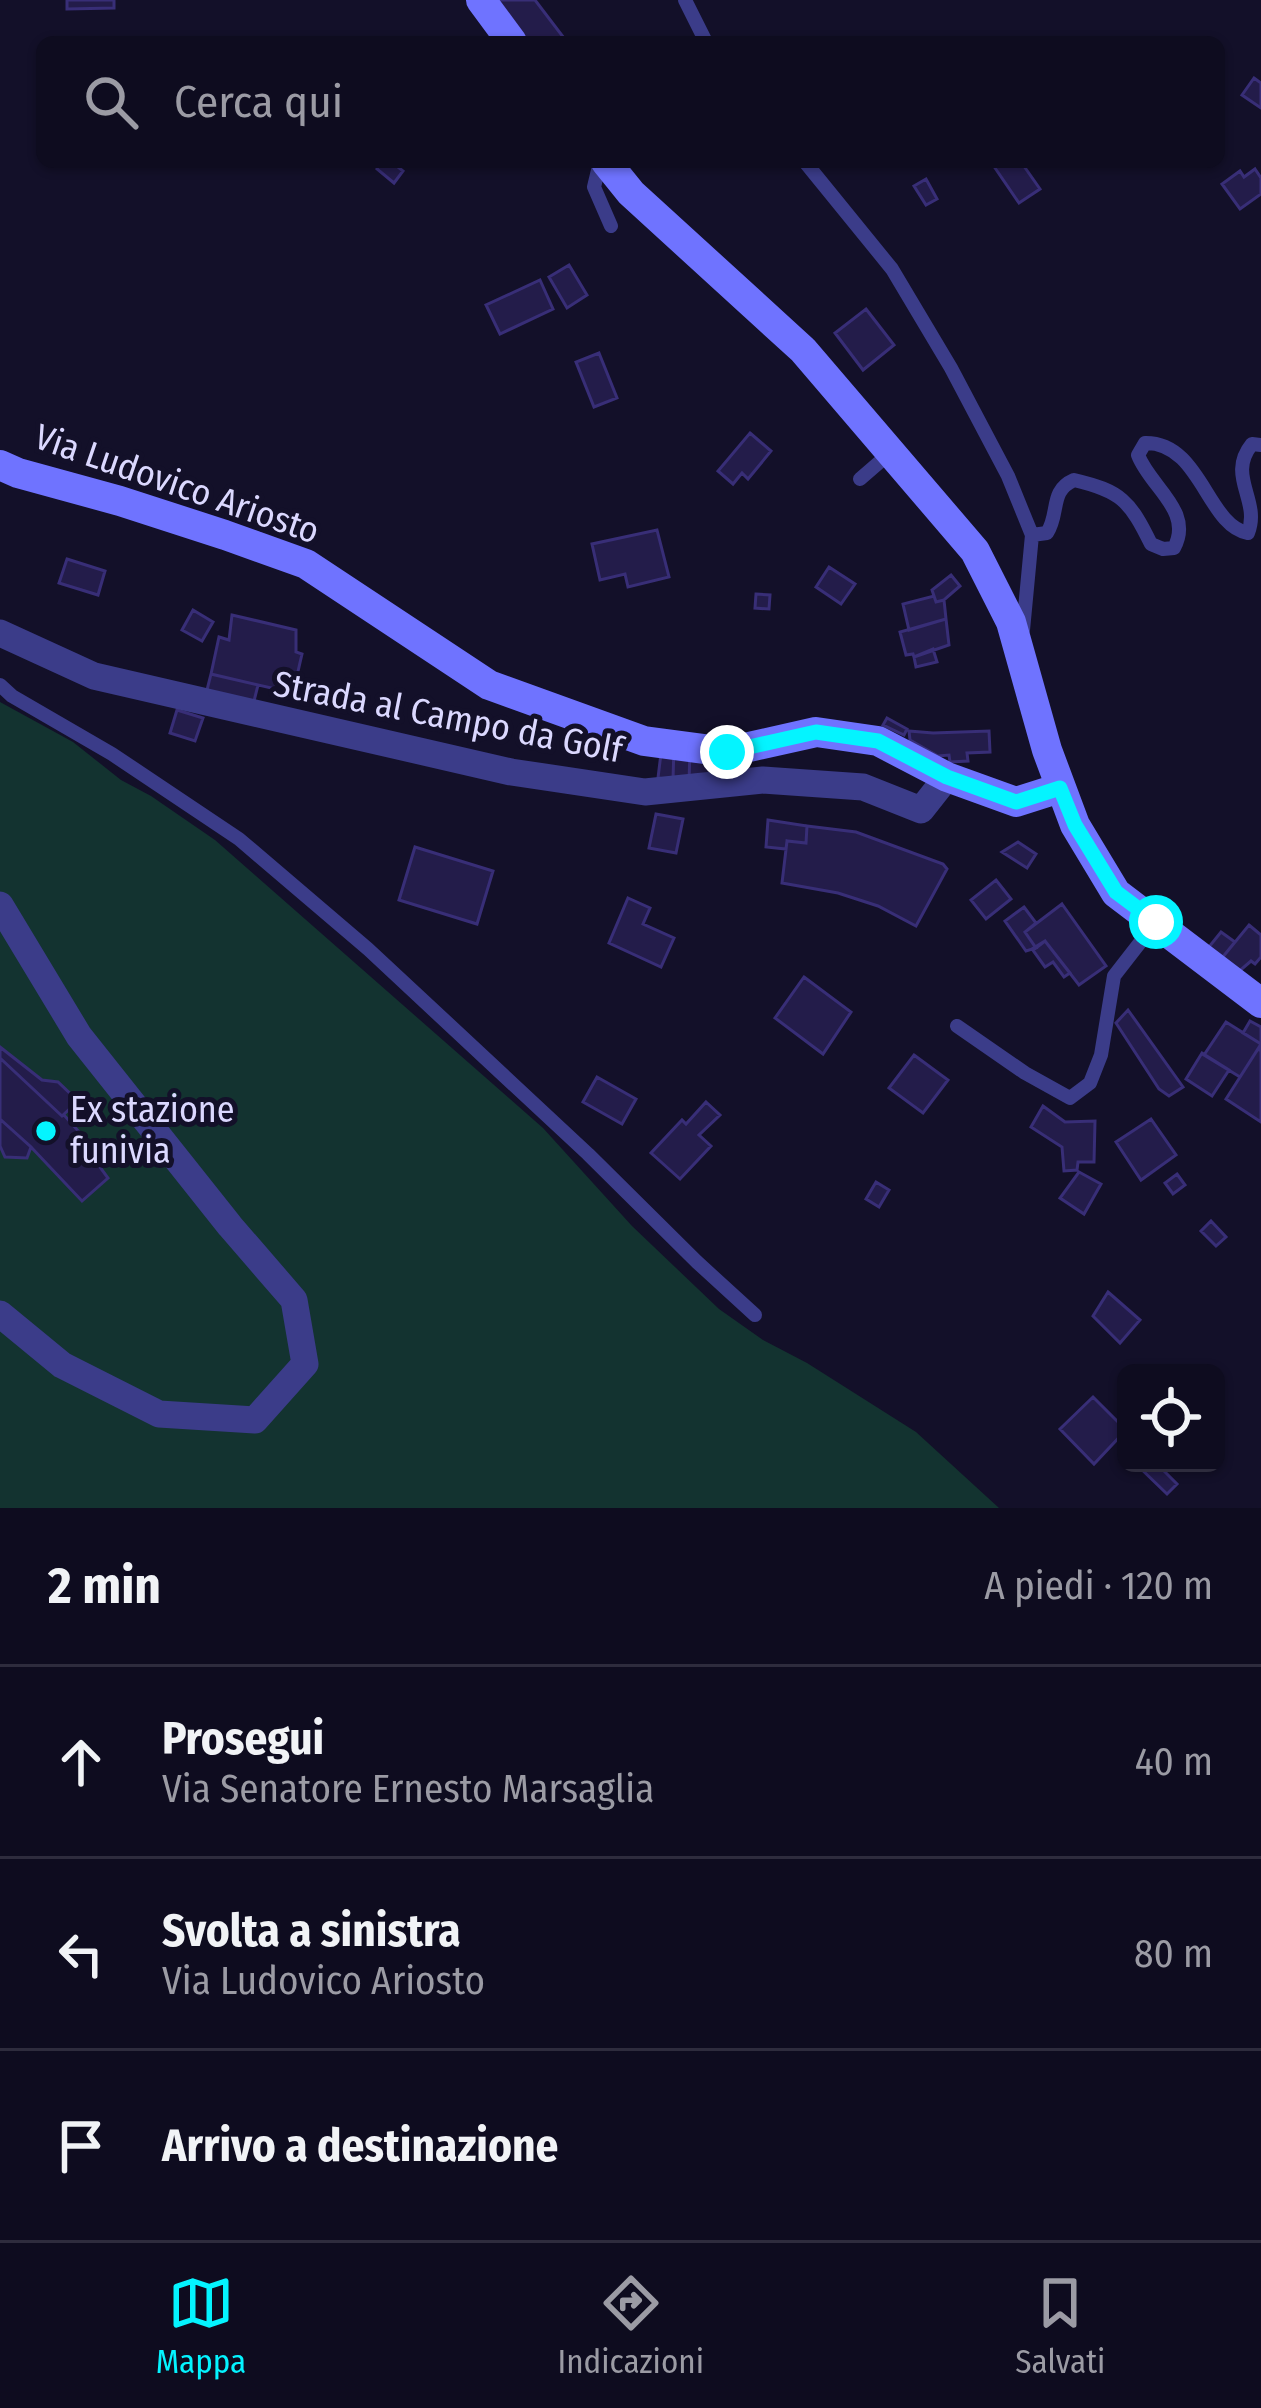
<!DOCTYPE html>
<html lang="it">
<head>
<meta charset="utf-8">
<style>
  :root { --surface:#0e0c1f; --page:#1c1a2c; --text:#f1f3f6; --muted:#9b9ba4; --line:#2e2c3d; --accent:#04f4ff }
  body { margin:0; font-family:"Fira Sans Condensed",sans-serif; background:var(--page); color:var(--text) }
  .controls { position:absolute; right:36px; bottom:36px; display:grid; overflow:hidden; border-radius:18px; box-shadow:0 3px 9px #0004 }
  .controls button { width:108px; height:108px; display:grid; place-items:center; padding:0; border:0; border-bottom:3px solid var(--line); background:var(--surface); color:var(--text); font:60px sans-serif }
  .stop { position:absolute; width:36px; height:36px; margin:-27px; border:9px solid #04f4ff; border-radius:50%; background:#fff }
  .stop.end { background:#04f4ff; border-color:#fff; box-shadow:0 3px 12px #0008 }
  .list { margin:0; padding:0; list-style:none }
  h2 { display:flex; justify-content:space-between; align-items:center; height:156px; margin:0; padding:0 48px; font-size:51px }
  h2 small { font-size:39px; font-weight:400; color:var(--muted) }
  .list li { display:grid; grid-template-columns:78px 1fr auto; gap:36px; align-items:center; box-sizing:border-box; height:192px; padding:0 48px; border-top:3px solid var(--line) }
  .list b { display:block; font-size:45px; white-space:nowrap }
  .list p { margin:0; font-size:39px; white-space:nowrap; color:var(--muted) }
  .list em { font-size:39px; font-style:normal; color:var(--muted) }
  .icon { flex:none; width:66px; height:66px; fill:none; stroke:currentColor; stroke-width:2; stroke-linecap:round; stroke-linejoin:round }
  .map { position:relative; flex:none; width:1261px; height:1508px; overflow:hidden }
  .search { position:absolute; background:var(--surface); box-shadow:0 3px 9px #0004; left:36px; right:36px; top:36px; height:132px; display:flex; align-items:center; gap:30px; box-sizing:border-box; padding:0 42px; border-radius:18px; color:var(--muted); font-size:45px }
  .sheet { height:732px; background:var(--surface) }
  nav { display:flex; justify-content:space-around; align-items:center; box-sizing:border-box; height:168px; border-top:3px solid var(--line); background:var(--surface); font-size:33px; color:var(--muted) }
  nav a { display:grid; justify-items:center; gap:6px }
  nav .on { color:var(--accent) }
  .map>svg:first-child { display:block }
</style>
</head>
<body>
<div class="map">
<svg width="1261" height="1508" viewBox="0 0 1261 1508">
  <rect width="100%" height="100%" fill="#131029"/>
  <path fill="#133330" d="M0 702 73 742 121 780 151 796 215 840 543 1128 632 1226 719 1309 763 1340 807 1363 916 1432 999 1508H0Z"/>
  <path fill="#231c4a" stroke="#382e77" stroke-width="3" d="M67 0H114V8L67 9Z
    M496 0H535L567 42H528Z
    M1254 78 1261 83V108L1242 95Z
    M381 162H392L403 171 394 183 377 169Z
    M991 162H1021L1040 189 1019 203Z
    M1255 169 1261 178V194L1240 209 1222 184 1240 171 1244 177Z
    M926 179 937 199 926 205 914 186Z
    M569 265 587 295 567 308 549 277Z
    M540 280 553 309 500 334 486 305Z
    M866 309 894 345 863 370 835 333Z
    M599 353 617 398 594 407 576 362Z
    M750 433 771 451 748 479 742 473 733 484 718 471Z
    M657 530 669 577 628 587 625 574 600 580 592 544Z
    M67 559 105 571 98 595 59 583Z
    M829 567 855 584 841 604 816 587Z
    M951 575 960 586 944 600 936 602 932 590Z
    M756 594 770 595 769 609 755 608Z
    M934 596 936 602 944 600 946 619 909 630 903 604Z
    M193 610 213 622 202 641 182 630Z
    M232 615 296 630V652L302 654 293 693 211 674 219 637 229 640Z
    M946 619 949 645 914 657 913 654 906 655 900 632Z
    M933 649 937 662 916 667 914 657Z
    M211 674 258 685 253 705 206 694Z
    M177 710 203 718 195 741 170 733Z
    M887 718 907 729 904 735 883 725Z
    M909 731 933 733 989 731 990 752 967 753 968 761 950 762 949 755 938 756 910 740Z
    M662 745 674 746 673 780 658 778Z
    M674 746 690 749 689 783 673 780Z
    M690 749 712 751 713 778 689 783Z
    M656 814 683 819 676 853 649 848Z
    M768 820 807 826 806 843 787 841 786 849 766 847Z
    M807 826 856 832 943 864 947 869 916 926 878 906 838 893 782 883 787 841 806 843Z
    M1018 842 1036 854 1027 868 1002 852Z
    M415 847 493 871 477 924 399 900Z
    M996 880 1011 899 986 919 971 900Z
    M628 898 650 908 643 924 674 938 661 967 609 943Z
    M1062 904 1106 966 1079 985 1045 941 1036 948 1025 932Z
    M1024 907 1036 923 1025 932 1036 948 1026 951 1005 921Z
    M1249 925 1261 935V957L1255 964 1251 961 1236 974 1217 964Z
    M1221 932 1235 942 1217 964 1204 953Z
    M1045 941 1070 973 1064 977 1053 962 1045 967 1032 949Z
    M804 977 851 1012 823 1054 775 1018Z
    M1128 1010 1183 1087 1169 1096 1159 1089 1116 1023Z
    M1250 1021 1261 1027V1051L1258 1049 1261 1044 1243 1033Z
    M1226 1022 1261 1044 1240 1077 1204 1055Z
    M0 1047 42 1080 58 1082 78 1101 62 1116 0 1058Z
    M1258 1049 1261 1051V1122L1226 1099Z
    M1202 1053 1229 1070 1212 1096 1186 1079Z
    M914 1055 948 1080 923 1113 889 1088Z
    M0 1058 62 1116 64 1115 89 1143 86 1148 108 1178 82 1201 31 1147 0 1119Z
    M597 1077 636 1099 622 1124 583 1102Z
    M706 1102 720 1115 699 1135 711 1146 680 1179 651 1153 682 1120 686 1124Z
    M1043 1106 1065 1122 1095 1121 1094 1162H1078L1077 1170 1064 1171 1062 1147 1031 1127Z
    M0 1119 31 1147 27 1158 5 1157 0 1146Z
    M1151 1119 1176 1155 1141 1180 1116 1142Z
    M1079 1172 1101 1184 1084 1214 1060 1198Z
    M1177 1174 1185 1185 1173 1194 1165 1183Z
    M876 1182 889 1190 879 1207 866 1199Z
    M1211 1221 1226 1237 1216 1246 1201 1231Z
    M1108 1292 1140 1320 1120 1343 1093 1316Z
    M1093 1397 1126 1430 1094 1464 1060 1429Z
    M1135 1463H1156L1177 1484 1167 1494Z"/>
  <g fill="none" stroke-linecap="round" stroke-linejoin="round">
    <path stroke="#3b3c89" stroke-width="14" d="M685 0 706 42
      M600 162 594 187 611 226
      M805 162 892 269 951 368 1008 476 1032 535 1023 630
      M860 479 890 453
      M1032 535 1047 533C1060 513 1049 491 1074 480 1121 491 1130 501 1151 544L1163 549 1174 548C1194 511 1150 487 1138 455L1145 443C1201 442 1207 526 1248 533 1261 500 1226 476 1252 444L1261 445
      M0 685 12 696 112 754 239 839 368 949 588 1154 697 1262 755 1315
      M957 1026 1025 1073 1070 1098 1090 1083 1101 1055 1114 976 1156 922"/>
    <path stroke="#3b3c89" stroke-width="27" d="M0 633 94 676 511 772 645 792 763 780 863 787 921 810 947 777
      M0 905 79 1036 230 1226 294 1300 305 1364 255 1420 159 1414 62 1365 0 1314"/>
    <path stroke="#6f73ff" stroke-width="30" d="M481 0 512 42
      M606 162 631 193 803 350 975 551 1011 622 1047 750 1075 825 1116 893 1261 1003
      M0 465 18 473 120 501 225 535 306 564 489 685 644 741 727 752 816 732 878 741 947 777 1016 802 1060 788"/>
  </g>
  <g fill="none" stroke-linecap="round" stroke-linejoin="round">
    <path stroke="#04f4ff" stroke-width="15" d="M727 752 816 732 878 741 947 777 1016 802 1060 788 1075 825 1116 892 1156 922"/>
  </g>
  <circle fill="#04f4ff" stroke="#131029" stroke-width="4.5" cx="46" cy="1131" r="12"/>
  <g text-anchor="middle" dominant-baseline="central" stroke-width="10" stroke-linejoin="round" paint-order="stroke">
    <g font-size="36" fill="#dbd8ff" stroke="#131029">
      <text transform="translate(177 484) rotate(19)">Via Ludovico Ariosto</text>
      <text transform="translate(448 717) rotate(11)">Strada al Campo da Golf</text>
    </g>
    <g font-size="36" fill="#dbd8ff" stroke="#131029" text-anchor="start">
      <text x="70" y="1110">Ex stazione<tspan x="70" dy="41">funivia</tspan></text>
    </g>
  </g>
</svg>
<div class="controls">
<button><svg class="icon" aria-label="locate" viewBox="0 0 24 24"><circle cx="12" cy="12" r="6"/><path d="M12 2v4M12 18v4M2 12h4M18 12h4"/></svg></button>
</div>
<div class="stop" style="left:1156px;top:922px"></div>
<div class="stop end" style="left:727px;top:752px"></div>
<div class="search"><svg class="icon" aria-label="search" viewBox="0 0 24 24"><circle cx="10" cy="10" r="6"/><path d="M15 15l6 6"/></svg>Cerca qui</div>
</div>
<section class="sheet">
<h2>2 min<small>A piedi · 120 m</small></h2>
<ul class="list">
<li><svg class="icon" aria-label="ahead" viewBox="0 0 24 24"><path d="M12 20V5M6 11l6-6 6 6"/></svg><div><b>Prosegui</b><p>Via Senatore Ernesto Marsaglia</p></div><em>40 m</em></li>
<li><svg class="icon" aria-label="left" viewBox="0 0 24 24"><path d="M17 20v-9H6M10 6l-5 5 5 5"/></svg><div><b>Svolta a sinistra</b><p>Via Ludovico Ariosto</p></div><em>80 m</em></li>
<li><svg class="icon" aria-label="arrive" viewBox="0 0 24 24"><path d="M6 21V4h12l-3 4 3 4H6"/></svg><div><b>Arrivo a destinazione</b></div></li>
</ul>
</section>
<nav>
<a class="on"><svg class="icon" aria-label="map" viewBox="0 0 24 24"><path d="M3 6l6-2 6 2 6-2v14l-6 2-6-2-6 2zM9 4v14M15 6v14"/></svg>Mappa</a>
<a><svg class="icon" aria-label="directions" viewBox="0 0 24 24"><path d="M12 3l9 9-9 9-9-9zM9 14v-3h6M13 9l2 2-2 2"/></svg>Indicazioni</a>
<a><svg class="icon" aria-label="saved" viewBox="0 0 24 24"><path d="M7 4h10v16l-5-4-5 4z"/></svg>Salvati</a>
</nav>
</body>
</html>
